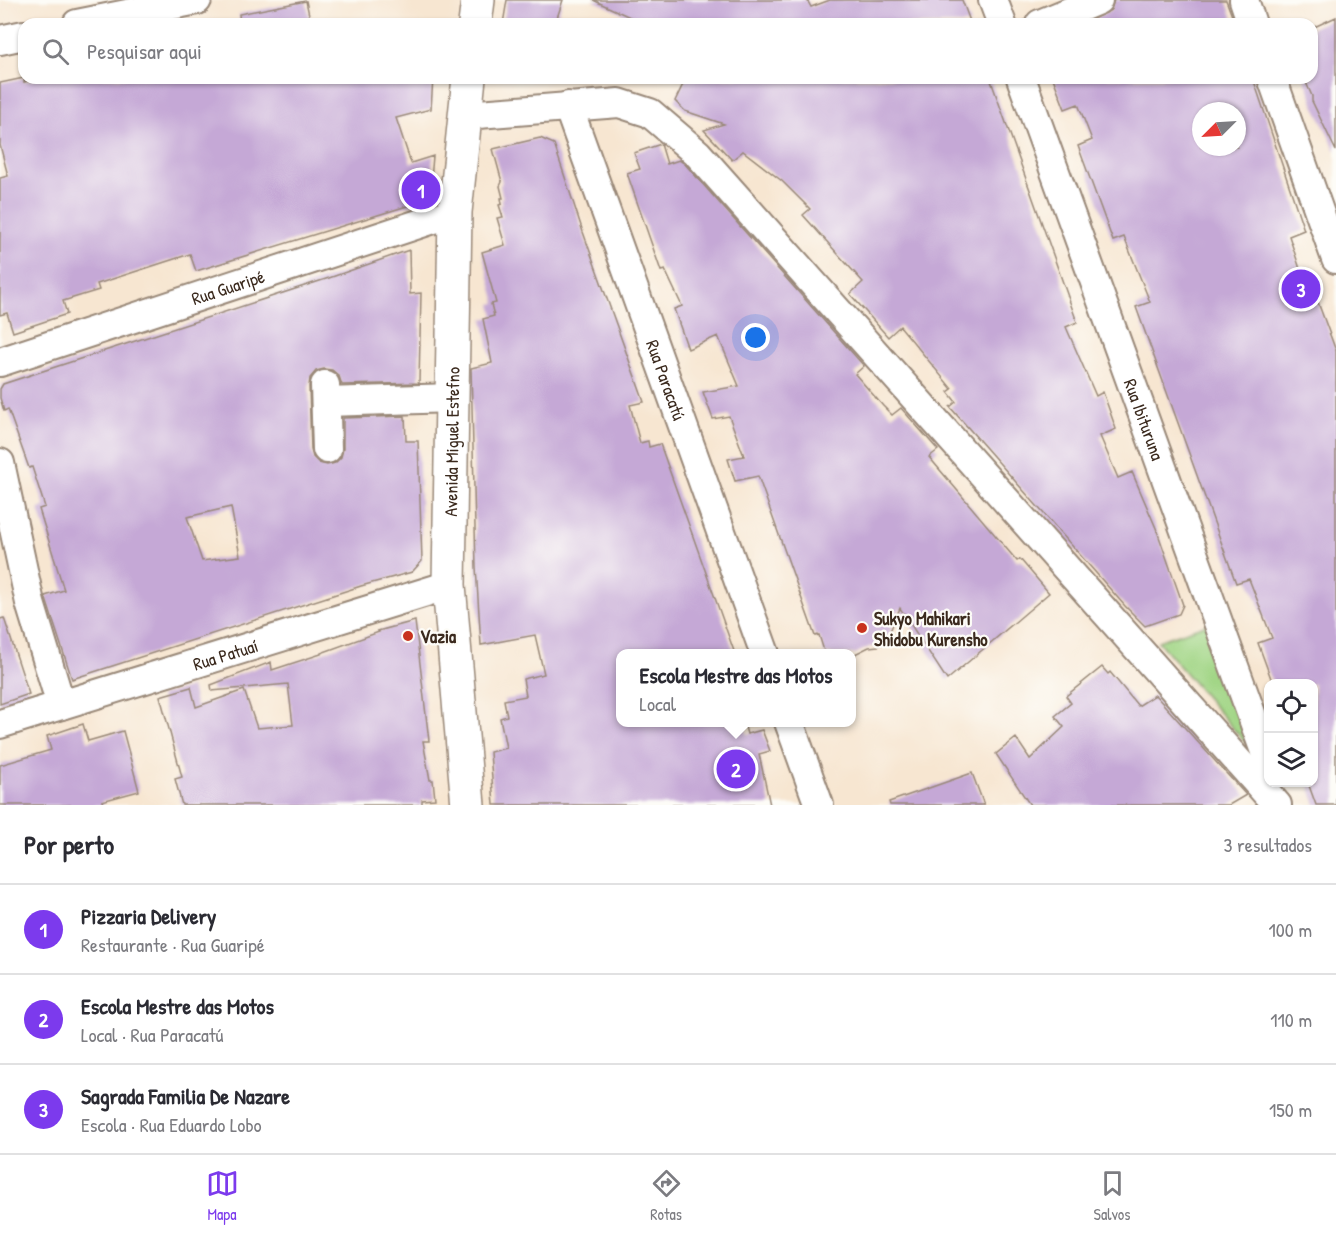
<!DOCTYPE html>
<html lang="pt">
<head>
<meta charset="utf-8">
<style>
  :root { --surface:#fff; --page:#f2f2f3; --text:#2b2b33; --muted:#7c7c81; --line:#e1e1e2; --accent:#7c3aed }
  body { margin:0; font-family:"Patrick Hand",sans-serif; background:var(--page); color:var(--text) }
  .controls { position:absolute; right:18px; bottom:18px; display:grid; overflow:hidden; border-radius:12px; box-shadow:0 2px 4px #0004 }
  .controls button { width:54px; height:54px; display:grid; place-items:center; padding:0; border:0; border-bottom:2px solid var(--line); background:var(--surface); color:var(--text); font:30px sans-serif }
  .compass { position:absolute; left:1192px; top:102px; width:54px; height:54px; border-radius:50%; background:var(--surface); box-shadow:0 2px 4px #0004; rotate:246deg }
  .you { position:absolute; left:756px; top:338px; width:21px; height:21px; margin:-15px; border:4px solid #fff; border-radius:50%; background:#1a73e8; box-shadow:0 0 0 9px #1a73e833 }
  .badge { display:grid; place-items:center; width:39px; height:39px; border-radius:50%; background:var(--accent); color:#fff; font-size:20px; font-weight:700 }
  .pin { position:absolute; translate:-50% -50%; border:3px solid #fff; box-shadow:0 2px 6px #0006 }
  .popup { position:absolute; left:616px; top:649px; width:240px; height:78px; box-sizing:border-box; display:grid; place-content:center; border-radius:12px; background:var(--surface); filter:drop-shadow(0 2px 4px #0005); font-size:20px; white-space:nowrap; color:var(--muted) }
  .popup b { font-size:22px; color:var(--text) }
  .popup::after { content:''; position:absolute; left:50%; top:100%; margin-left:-12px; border:12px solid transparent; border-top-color:var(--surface) }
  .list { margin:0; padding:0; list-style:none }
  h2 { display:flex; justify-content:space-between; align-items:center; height:78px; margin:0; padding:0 24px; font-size:26px }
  h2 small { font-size:20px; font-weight:400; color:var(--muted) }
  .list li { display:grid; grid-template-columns:39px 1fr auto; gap:18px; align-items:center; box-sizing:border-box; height:90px; padding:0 24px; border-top:2px solid var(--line) }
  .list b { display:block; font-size:22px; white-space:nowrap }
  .list p { margin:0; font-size:20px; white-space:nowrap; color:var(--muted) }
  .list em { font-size:20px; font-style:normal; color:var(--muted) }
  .icon { flex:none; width:33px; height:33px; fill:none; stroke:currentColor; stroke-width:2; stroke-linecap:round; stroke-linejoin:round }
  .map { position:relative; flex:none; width:1336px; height:805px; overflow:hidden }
  .search { position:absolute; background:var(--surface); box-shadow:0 2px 4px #0004; left:18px; right:18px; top:18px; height:66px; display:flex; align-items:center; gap:15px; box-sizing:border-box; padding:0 21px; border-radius:18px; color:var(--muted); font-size:22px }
  .sheet { height:348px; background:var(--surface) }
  nav { display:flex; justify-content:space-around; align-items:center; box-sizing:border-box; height:84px; border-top:2px solid var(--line); background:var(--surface); font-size:16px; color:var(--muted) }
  nav a { display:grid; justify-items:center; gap:3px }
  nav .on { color:var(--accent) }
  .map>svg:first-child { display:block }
</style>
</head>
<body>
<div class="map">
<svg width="1336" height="805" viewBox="0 0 1336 805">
  <rect width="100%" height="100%" fill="#fdfcf7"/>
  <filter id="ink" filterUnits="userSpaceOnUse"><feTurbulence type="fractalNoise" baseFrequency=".0167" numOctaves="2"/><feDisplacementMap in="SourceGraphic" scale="12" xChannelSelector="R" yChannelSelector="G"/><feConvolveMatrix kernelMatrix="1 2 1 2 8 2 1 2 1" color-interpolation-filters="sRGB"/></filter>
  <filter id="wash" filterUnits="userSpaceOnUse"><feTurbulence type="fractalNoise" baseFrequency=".008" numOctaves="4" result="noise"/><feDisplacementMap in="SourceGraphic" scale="24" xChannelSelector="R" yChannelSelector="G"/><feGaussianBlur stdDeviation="1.35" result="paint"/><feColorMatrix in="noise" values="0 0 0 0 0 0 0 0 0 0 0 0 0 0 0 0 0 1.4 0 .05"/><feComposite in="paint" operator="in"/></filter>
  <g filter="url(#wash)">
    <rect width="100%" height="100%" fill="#f7e6d1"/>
    <path fill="#a2d686" stroke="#6e8052" stroke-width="1.5" d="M1208 624 1248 746 1158 641Z"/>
    <g id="blocks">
      <path fill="#c5a8d6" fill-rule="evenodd" d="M507 0H563L555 24H503Z
        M593 0H807L811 7 830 0H962L971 24H645Z
        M1114 0H1226L1235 24H1083L1111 10Z
        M306 1 311 24H240L239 14Z
        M1336 17V151L1312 101V96L1304 78H1312V28Z
        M24 78V82L40 78H433L431 109 396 118 411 163 433 156 430 191 420 202 196 271 190 254 97 284 99 290 63 301 67 314 13 332 7 313 0 315V178L8 176 0 145V83Z
        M686 78H990L1077 322 1066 327 1096 396 1103 392 1116 429 1100 436 1118 478 1132 472 1156 528 1183 605 1179 614 1145 626 1125 606 950 407 956 402 948 392 952 389 900 326 888 337 850 294 863 282 803 215 810 209 782 181 743 151 732 160 704 130 724 124 685 111 675 101Z
        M1053 78H1253L1304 230 1289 236 1301 272 1306 270 1336 351V805H1316L1308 783H1314V684H1273L1258 643 1272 638 1249 579 1236 583 1136 307 1150 302 1124 237 1113 241 1078 146 1092 140 1078 104 1065 109ZM1201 111H1237V147H1201Z
        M540 138 554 144 583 232 644 402 630 405 640 443 648 441 649 447 660 444 735 654H621V723H744L747 734 762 730 770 751 759 754 770 805H494L490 752 506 748 500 718 507 716 504 700 526 696 523 679 544 674 535 635 481 645 476 567 471 368 492 363 483 319 494 316 491 304 496 303 482 252 505 245 497 218 503 217 499 205 502 204 501 198H503L500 186 502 182 493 149Z
        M661 144 667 164 679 160 684 163 864 366 855 374 883 406 892 415 901 408 938 450 929 457 1017 561 1020 559 1049 593 947 680 900 608 885 643 878 646 869 647 855 654H825L819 635 815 636 758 476 735 481 728 459 744 456 729 416 713 419 703 392 739 386 718 336 688 349 674 309 682 306 665 270 661 271 627 173 640 169 634 153Z
        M409 250 410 294 421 293 419 383 342 385 339 376 332 370 324 369 316 371 310 378 309 386 311 450 313 457 319 463 327 465 335 463 341 457 343 449V418L405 416 406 441H418L422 561 412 572 361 586 72 679 45 596 64 590 39 509 45 507 32 467 29 468 8 409 4 411 0 398V389L3 384 329 278ZM231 507 240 556 202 561 187 517Z
        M4 618 29 694 0 704V619Z
        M415 621 429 741H423L430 780H433L435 799 422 800V805H182L175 779 182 777 160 696 191 687 196 707 244 690 257 728 293 725 288 684 212 691 211 685 271 662 272 670 321 654V653L379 632 378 631Z
        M1102 667 1108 674 1110 672 1138 706 1155 695 1246 795 1229 805H1030L996 754 1016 738 1030 759 1064 727 1055 716 1071 703 1066 696Z
        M83 724 88 741 123 731 139 791 102 801 103 805H0V765L51 750 47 736Z
        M972 773 984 805H890L889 802Z"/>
    </g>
  </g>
  <g filter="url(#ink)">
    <use href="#blocks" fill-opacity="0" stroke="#998878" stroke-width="1.5"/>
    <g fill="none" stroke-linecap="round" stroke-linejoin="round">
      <defs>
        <g id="minor">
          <path d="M993 0 1002 24"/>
          <path d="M1244 0 1252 24"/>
          <path d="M77 24 197 0"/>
          <path d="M1040 24 1098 0"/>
          <path d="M0 40 24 35"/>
          <path id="s1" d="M1021 78 1268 760"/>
          <path d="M1272 78 1336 259"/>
          <path id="s2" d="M568 106 765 654"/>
          <path d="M465 115 619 103 650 113 698 154 1277 805"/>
          <path id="s3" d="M0 362 455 212"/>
          <path d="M325 385 327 449"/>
          <path d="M326 402 453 398"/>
          <path d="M0 463 30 603 61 705"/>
          <path d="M789 722 819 805"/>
          <path id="s4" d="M0 724 449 585"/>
        </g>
        <g id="tertiary">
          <path d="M475 24 478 0"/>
          <path id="s5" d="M468 805 449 585 455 212 469 78"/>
        </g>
      </defs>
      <use href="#minor" stroke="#998878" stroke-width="32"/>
      <use href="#tertiary" stroke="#998878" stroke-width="36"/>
      <use href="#minor" stroke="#fff" stroke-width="28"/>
      <use href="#tertiary" stroke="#fff" stroke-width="33"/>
    </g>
  </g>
  <g fill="#c8321e" stroke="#fdfcf7" stroke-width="2">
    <circle cx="862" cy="628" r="6"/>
    <circle cx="408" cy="636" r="6"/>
  </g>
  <g text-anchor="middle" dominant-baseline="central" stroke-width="4.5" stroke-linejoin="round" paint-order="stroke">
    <g font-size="18" fill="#3b2a1e" stroke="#fdfcf7">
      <text stroke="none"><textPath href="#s3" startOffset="240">Rua Guaripé</textPath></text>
      <text stroke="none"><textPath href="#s2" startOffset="291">Rua Paracatú</textPath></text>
      <text stroke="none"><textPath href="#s1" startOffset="363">Rua Ibituruna</textPath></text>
      <text stroke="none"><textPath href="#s5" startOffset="364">Avenida Miguel Estefno</textPath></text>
      <text stroke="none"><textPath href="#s4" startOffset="236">Rua Patuaí</textPath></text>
    </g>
    <g font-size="18" font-weight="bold" fill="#3b2a1e" stroke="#fdfcf7" text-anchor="start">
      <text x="874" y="618">Sukyo Mahikari<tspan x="874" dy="21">Shidobu Kurensho</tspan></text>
      <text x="420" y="636">Vazia</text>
    </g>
  </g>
</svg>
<div class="controls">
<button><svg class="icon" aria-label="locate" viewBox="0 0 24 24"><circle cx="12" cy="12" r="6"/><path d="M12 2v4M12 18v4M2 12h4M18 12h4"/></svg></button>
<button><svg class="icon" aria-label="layers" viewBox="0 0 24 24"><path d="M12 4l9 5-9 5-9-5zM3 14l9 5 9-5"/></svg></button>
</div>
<svg class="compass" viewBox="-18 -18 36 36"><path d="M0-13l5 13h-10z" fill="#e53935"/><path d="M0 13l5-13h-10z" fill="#7c7c81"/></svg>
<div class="you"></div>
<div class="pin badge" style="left:421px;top:190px">1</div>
<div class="pin badge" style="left:736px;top:769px">2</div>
<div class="popup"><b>Escola Mestre das Motos</b>Local</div>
<div class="pin badge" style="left:1301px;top:289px">3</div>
<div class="search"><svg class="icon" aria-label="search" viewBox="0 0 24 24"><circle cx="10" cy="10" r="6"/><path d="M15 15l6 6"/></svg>Pesquisar aqui</div>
</div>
<section class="sheet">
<h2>Por perto<small>3 resultados</small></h2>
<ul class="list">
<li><span class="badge">1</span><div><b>Pizzaria Delivery</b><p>Restaurante · Rua Guaripé</p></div><em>100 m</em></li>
<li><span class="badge">2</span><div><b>Escola Mestre das Motos</b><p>Local · Rua Paracatú</p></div><em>110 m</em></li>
<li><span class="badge">3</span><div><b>Sagrada Familia De Nazare</b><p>Escola · Rua Eduardo Lobo</p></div><em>150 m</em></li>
</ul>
</section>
<nav>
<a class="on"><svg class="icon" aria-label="map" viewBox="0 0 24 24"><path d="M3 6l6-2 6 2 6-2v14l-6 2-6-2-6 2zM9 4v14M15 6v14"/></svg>Mapa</a>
<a><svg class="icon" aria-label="directions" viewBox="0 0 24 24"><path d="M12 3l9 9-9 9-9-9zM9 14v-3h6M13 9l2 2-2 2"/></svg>Rotas</a>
<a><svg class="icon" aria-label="saved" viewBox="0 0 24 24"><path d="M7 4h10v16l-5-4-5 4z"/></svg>Salvos</a>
</nav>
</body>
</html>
